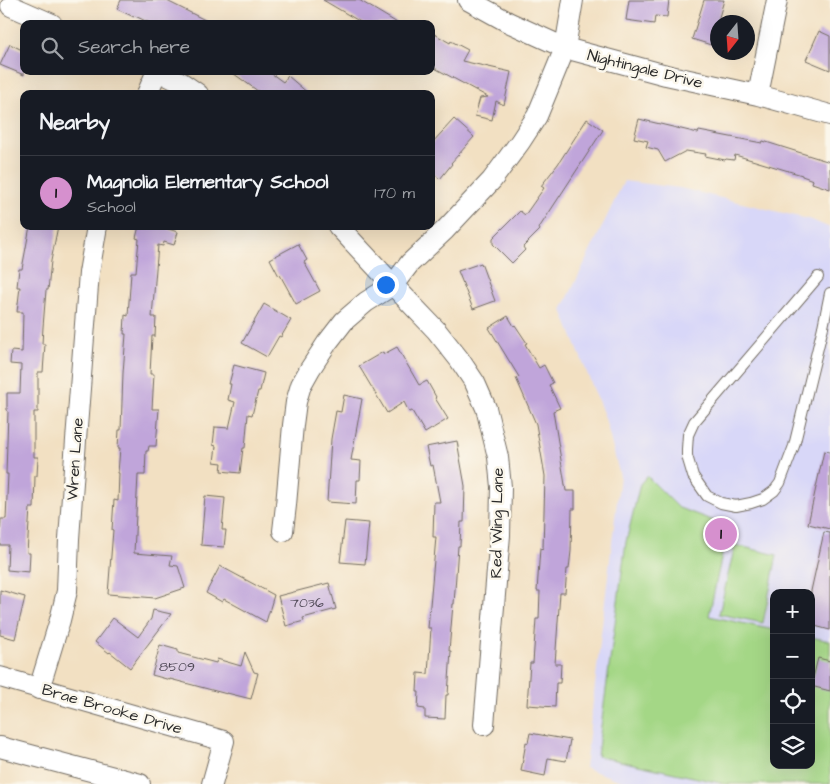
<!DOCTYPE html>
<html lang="en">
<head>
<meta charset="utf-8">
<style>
  :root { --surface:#171b24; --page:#242831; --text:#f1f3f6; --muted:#9ea1a6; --line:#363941; --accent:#d690ce }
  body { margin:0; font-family:"Architects Daughter",sans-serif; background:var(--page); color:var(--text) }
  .controls { position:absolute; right:15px; bottom:15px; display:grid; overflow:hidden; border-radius:10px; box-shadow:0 5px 20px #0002 }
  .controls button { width:45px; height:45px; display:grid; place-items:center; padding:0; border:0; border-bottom:1px solid var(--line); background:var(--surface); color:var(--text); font:25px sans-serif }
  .compass { position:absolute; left:710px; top:15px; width:45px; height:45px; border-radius:50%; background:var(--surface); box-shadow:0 5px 20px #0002; rotate:197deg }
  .you { position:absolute; left:385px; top:284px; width:18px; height:18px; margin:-12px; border:4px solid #fff; border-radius:50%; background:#1a73e8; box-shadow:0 0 0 8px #1a73e833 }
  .badge { display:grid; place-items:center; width:32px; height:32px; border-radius:50%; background:var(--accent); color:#111; font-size:16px; font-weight:700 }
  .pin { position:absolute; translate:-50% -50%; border:2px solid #fff; box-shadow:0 1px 5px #0006 }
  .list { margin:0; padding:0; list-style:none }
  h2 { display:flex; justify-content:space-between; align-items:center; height:65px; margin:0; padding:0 20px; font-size:21px }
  h2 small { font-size:16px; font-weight:400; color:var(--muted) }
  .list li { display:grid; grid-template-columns:32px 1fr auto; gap:15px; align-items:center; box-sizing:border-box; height:75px; padding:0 20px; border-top:1px solid var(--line) }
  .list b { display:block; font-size:19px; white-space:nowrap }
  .list p { margin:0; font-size:16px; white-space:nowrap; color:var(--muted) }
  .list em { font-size:16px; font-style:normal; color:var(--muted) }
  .icon { flex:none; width:28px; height:28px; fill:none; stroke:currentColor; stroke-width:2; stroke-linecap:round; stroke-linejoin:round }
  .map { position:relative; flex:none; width:830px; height:784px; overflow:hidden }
  .search { position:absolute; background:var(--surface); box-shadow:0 5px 20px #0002; left:20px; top:20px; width:415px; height:55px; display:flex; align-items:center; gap:12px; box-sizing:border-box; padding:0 18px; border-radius:10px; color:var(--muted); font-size:19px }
  .panel { position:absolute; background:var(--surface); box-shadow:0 5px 20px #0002; left:20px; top:90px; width:415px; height:140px; border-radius:10px }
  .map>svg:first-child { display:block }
</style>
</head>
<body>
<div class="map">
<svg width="830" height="784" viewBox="0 0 830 784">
  <rect width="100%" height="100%" fill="#fbf7ec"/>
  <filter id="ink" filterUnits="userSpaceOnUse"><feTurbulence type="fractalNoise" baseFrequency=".02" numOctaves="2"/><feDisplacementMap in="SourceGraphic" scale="10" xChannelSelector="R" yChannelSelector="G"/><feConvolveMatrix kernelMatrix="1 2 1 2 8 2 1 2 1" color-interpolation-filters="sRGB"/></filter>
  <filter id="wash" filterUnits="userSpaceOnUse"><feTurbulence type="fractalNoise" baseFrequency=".0096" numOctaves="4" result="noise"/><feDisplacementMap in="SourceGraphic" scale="20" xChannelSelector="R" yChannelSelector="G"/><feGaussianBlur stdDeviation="1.12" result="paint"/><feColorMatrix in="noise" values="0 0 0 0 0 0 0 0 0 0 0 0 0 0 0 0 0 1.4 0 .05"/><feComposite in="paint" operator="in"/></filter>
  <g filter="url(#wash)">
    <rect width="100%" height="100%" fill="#f2e0c2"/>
    <path fill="#d8d7f8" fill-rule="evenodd" d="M624 181 680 188 812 220 830 228V784H630L585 768 620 476 605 418 562 310ZM774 593H811V765H774Z"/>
    <path fill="#a4d786" stroke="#688158" d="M647 476 679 508 728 526 709 616 774 630V765H811V637L830 641V784H725L597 756 626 542 640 484Z
      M735 545 777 555 763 623 719 614Z"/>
    <g id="blocks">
      <path fill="#c0a5da" d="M121 0H165L213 24H152L135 16 134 17 117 9Z
        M323 0H359L399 24H364Z
        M629 0H669L667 17 655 16 654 24 626 20Z
        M704 0H724L711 45 692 39Z
        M819 31 830 36V70L806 60Z
        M431 32 450 43 451 41 468 50 462 61 511 72 504 105 496 101 492 120 475 116 480 98 488 97 431 66Z
        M10 44 24 51V75L0 65Z
        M230 71H268L283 82 288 76 309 94H262Z
        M454 119 474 137 451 163 452 164 440 179 431 171V144Z
        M587 119 603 130 539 228 540 230 523 247 525 250 512 263 493 244V238L520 211 525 215 544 188 541 186 558 164Z
        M639 119 698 133 699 131 762 143 763 141 830 162V189L812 183 813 180 802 176V175L735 155 734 160 726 159 725 160 705 156 706 154 686 151 665 162 658 150 646 147 648 141 634 138Z
        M30 226H58L51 261 48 290H46L43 327 42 344H45L43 372H38V412H34V457H38L37 476H35L34 508H30L27 553H30L29 572 7 570 8 545H0V536L1 519H6L8 474H6L8 411H7V393H20L21 365 10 364 11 351 22 352 23 312H17L20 287H17L19 269H22Z
        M139 226H169L168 229 178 232 174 245 164 242 163 246 158 245 152 317H156L155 336H152L150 374H154L152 409H159L156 446H149L148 451H146L145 475H138L134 553 172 556 170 565 178 566 185 588 155 598 108 594 113 530H112L114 500 118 501 119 473H118L120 448H118L119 430H121L123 373 126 334H124L125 315 128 316 131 272H136L139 239 136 238Z
        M298 244 307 260 304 262 320 291 296 304 280 275 279 276 270 259Z
        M481 263 495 301 473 309 458 271Z
        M264 304 291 320 281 337 279 336 267 357 242 343Z
        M508 316 514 326 515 325 527 343 525 344 539 368 544 365 553 383 549 385 560 408 553 411 566 491H575V509H572L571 551 569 569H567L565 593H560L555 664H561L560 683H556L555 707 527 705 530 663H533L536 619H539L540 591H537L540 548 543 549 545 476 536 424 516 378 519 377 489 328Z
        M397 347 419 385 427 381 436 397 435 398 448 419 425 433 412 411 409 412 404 402 387 413 359 366 383 352 384 354Z
        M234 365 264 373 260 391H258L252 415 248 414 245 448H243L240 473 221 471 222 463 214 462 216 446 213 445 215 427 229 428 235 402 228 400 231 384H229Z
        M344 395 362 399 351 460 361 461 360 480H357L356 504 327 502 331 439 336 411 341 412Z
        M457 441 465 486 464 522H461L460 546H458L454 604H453L449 651H451L448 695H446L445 719 425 718V709L418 708 419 692H417L418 673 428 674 431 628H428L436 537H433L434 502H440L433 465 430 466 426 447Z
        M824 451 830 452V529L808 524Z
        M205 496 225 498 222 530H226L224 547 201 545Z
        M345 521 369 523 365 564 340 562Z
        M824 532 830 533V630L811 625V591Z
        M220 566 274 595 266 622 224 599 222 602 206 593Z
        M329 583 336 609 303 618 304 621 286 626 278 596Z
        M0 590 25 597 15 639 0 635Z
        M153 610 171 614 130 668 110 652 109 653 95 642 113 618 138 637 151 619Z
        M160 645 178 650V653L216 663 217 659 241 666 245 652 254 672 258 673 251 699 227 693V694L170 679V680L152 675Z
        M818 658 830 661V691L811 686Z
        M530 733 570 740 566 761 548 758 545 776 521 771 526 742 528 743Z"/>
    </g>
  </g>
  <g filter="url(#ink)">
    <use href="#blocks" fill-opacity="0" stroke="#716a60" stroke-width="1"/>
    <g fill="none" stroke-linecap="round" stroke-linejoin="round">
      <defs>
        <path id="service" d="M818 277 694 422 688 435 687 449V456L693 476 707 496 721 503 736 506 751 503 763 499 774 491 780 483 794 446 823 327 830 293"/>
        <path id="minor" d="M468 0 508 22 565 48 666 75 758 95 830 115
          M11 6 52 24
          M158 71 182 83 198 94
          M147 94 157 71
          M758 95 777 0
          M338 226 393 285 436 330 459 359 475 383 486 408 498 457 501 487 500 535 484 725
          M283 531 286 505 293 425 296 402 301 385 310 369 327 343 344 321 366 302 393 285 410 263 445 230 492 180 520 142 537 116 565 48 573 0
          M0 677 224 741 212 784
          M39 689 60 620 67 591 69 539 76 440 89 273 97 226
          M0 747 140 784"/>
      </defs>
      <use href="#service" stroke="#716a60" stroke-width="12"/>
      <use href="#minor" stroke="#716a60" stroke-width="22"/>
      <use href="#service" stroke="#fff" stroke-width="10"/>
      <use href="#minor" stroke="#fff" stroke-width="20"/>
    </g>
  </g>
  <g text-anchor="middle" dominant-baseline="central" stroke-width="5" stroke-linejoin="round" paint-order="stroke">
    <g font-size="14" fill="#504a57">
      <text x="307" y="603">7036</text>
      <text x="177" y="667">8509</text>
    </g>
    <g font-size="16" fill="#2b2b2b" stroke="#fbf7ec">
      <text transform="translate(645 69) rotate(14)">Nightingale Drive</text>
      <text transform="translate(75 459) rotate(-86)">Wren Lane</text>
      <text transform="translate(497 523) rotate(-89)">Red Wing Lane</text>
      <text transform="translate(112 709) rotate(16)">Brae Brooke Drive</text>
    </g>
  </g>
</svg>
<div class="controls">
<button>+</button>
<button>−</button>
<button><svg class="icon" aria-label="locate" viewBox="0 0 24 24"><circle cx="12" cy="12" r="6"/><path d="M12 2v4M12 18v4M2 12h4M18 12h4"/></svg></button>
<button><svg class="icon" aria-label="layers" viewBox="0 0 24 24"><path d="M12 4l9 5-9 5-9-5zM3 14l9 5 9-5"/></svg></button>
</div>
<svg class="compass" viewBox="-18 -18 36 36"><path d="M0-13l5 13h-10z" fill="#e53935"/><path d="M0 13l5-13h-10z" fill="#9ea1a6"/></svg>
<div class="you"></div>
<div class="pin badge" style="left:721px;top:534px">1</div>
<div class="search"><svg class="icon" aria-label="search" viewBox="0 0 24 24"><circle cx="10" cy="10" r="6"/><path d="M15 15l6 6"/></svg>Search here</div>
<section class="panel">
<h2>Nearby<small></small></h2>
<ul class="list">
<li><span class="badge">1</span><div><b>Magnolia Elementary School</b><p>School</p></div><em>170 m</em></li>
</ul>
</section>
</div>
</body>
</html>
